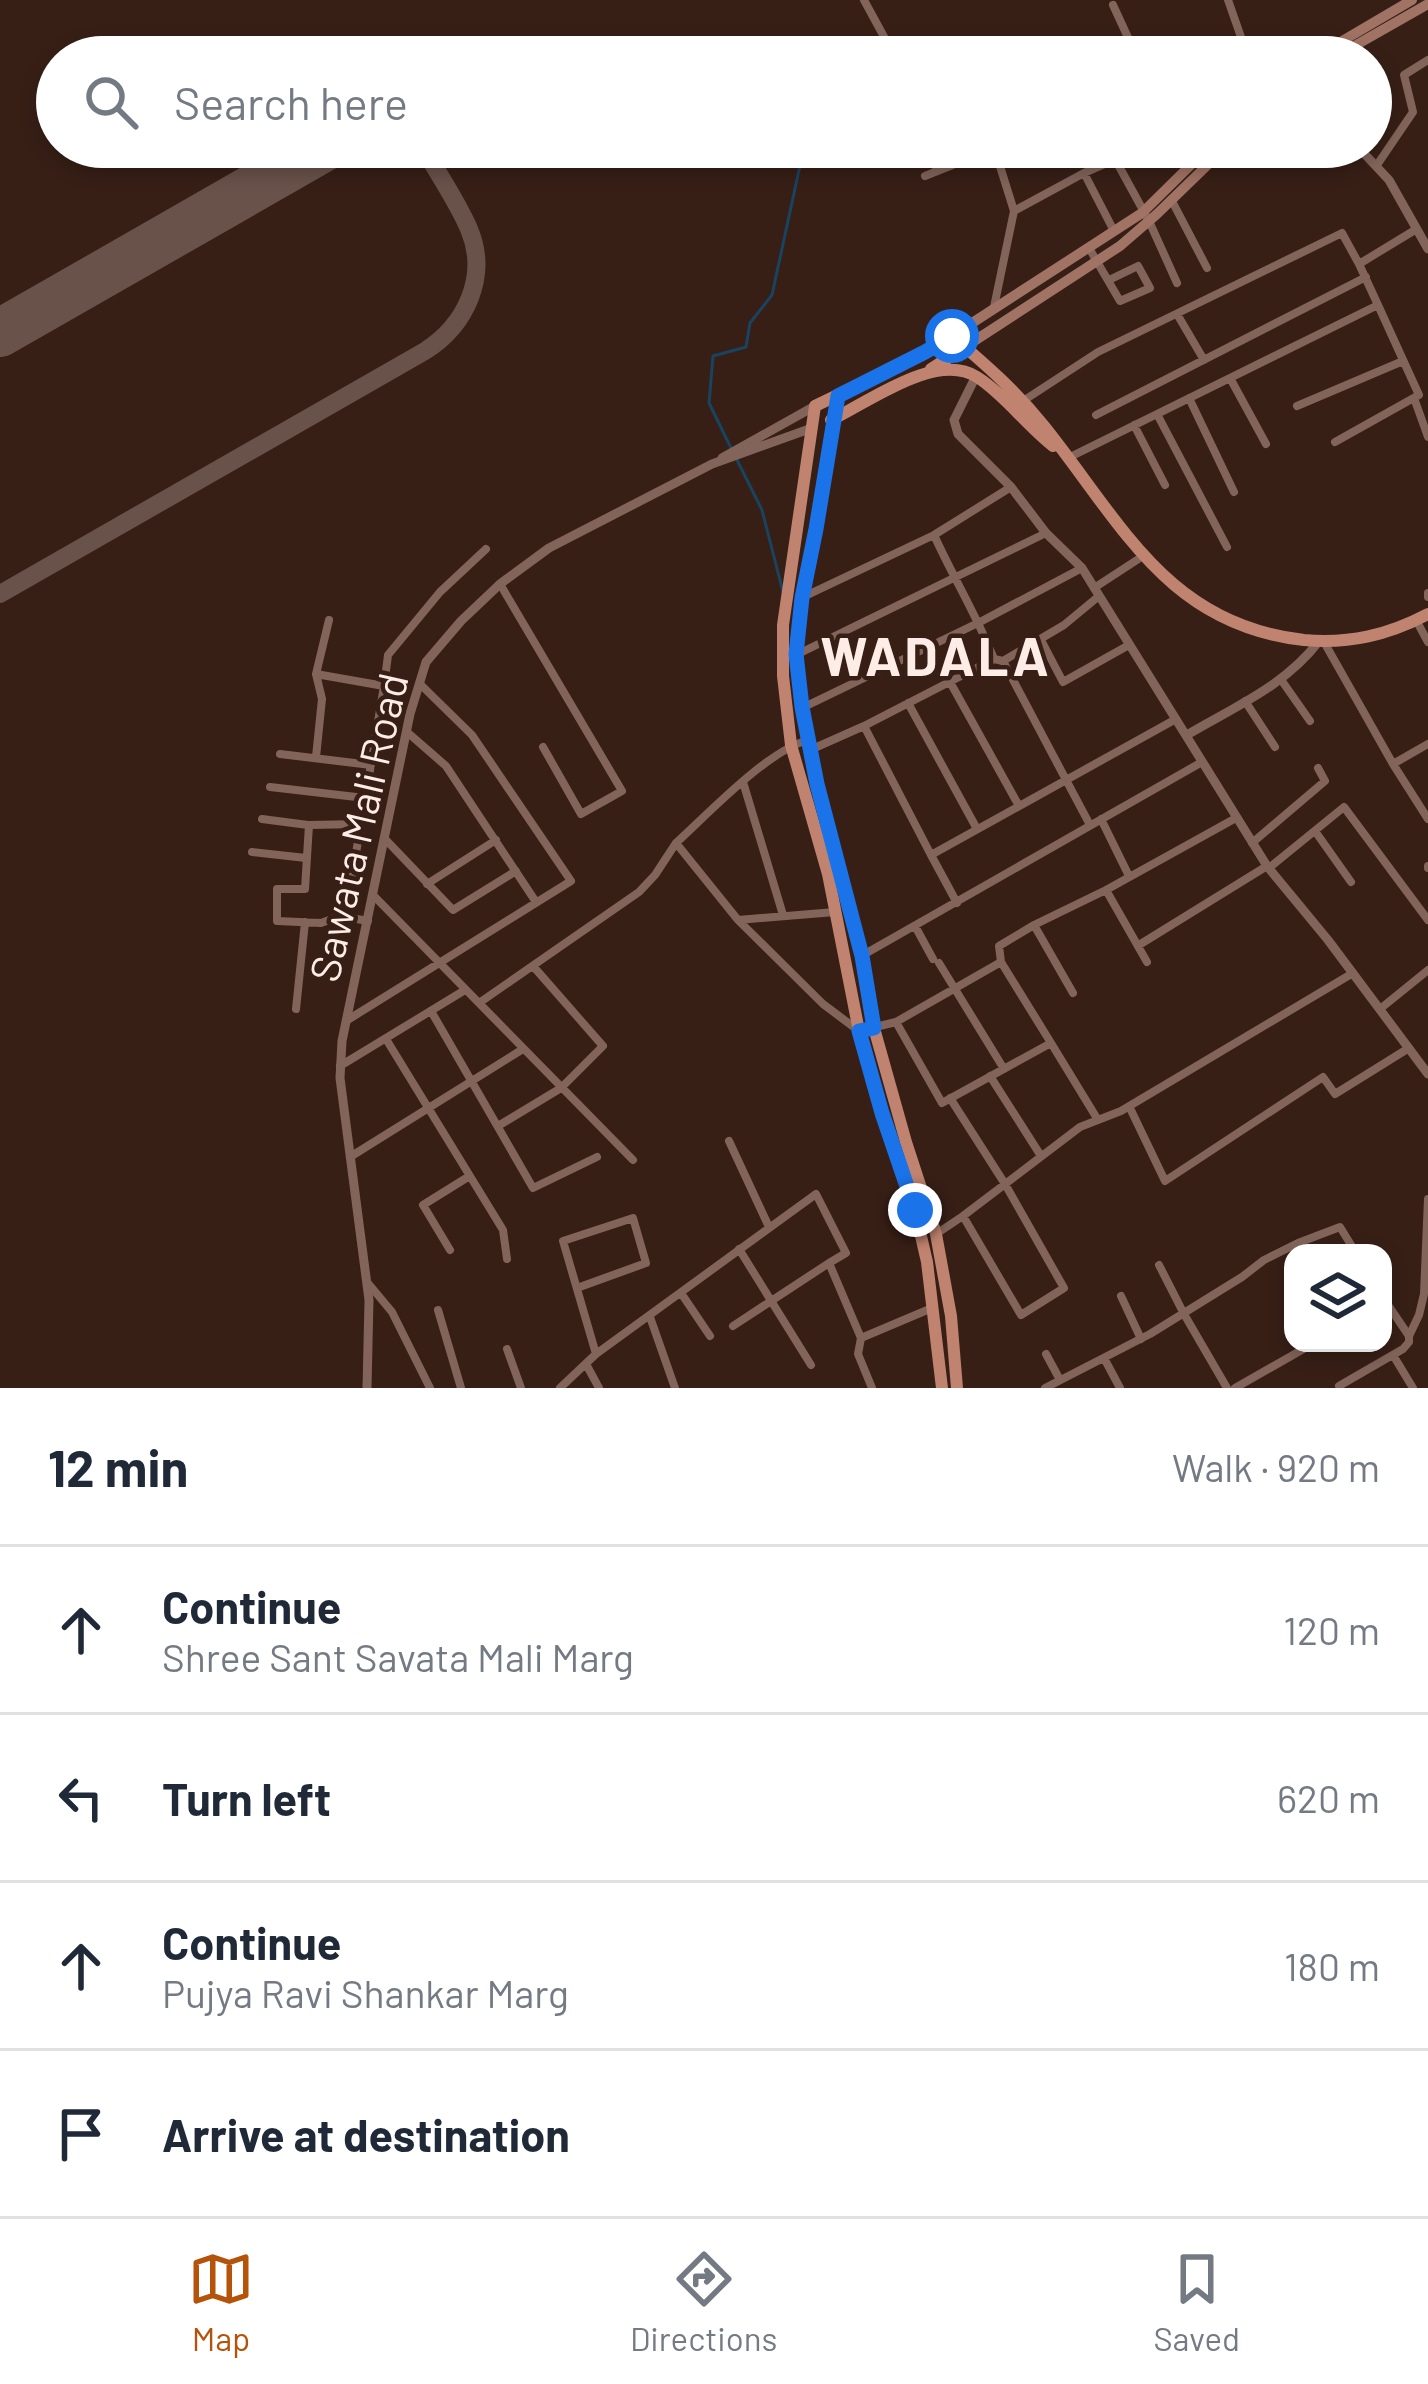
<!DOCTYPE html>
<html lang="en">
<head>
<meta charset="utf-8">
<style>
  :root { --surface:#fff; --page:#f2f2f3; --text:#1f2937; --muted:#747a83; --line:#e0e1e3; --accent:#b45309 }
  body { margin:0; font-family:Barlow,sans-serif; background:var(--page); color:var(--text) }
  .controls { position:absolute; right:36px; bottom:36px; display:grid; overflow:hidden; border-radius:24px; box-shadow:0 6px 18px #0003 }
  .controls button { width:108px; height:108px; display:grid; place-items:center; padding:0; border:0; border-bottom:3px solid var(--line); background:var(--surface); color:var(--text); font:60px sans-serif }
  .stop { position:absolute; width:36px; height:36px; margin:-27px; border:9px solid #1a73e8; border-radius:50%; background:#fff }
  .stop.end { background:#1a73e8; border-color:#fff; box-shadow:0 3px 12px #0008 }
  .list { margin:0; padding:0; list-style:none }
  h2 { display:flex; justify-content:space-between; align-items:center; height:156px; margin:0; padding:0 48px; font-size:51px }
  h2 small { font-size:39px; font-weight:400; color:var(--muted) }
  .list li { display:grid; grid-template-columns:78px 1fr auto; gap:36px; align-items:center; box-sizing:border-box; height:168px; padding:0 48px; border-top:3px solid var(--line) }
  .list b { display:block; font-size:45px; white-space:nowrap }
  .list p { margin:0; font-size:39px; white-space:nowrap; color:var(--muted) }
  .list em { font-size:39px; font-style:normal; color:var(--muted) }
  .icon { flex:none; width:66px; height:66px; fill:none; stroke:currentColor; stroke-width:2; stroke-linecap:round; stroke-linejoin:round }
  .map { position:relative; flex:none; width:1428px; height:1388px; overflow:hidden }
  .search { position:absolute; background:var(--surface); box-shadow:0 6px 18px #0003; left:36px; right:36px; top:36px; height:132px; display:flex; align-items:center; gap:30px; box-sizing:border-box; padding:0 42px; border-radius:66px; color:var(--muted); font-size:45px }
  .sheet { height:828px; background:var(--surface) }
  nav { display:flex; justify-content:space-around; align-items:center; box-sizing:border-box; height:168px; border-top:3px solid var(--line); background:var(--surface); font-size:33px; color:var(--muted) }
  nav a { display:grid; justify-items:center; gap:6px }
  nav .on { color:var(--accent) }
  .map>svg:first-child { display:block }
</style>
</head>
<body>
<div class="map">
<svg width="1428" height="1388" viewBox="0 0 1428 1388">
  <rect width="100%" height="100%" fill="#371f16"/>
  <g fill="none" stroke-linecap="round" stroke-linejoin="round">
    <path stroke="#184361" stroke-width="3" d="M733 452 709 403 713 356 746 347 750 323 772 295 804 147
      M737 460 762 510 783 592"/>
    <path stroke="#69524a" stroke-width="18" d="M0 594 425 351C466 325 489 276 469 229 457 201 438 174 423 147"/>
    <path stroke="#69524a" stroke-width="48" d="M0 333 325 147"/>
    <path stroke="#82645a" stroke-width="8" d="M864 0 895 57
      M1228 0 1248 57
      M1113 5 1137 57
      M1056 56V57
      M970 57H971
      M929 147 937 171
      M1099 147 1109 162
      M1115 159 1149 221 1177 283
      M873 162 919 147
      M1377 165 1413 112 1404 75 1428 60
      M1084 173 1114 231
      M925 176 960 162 956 147
      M1172 201 1207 268
      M1014 211 1084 173 1143 147
      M1089 248 1120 301 1150 288 1138 266 1109 280
      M994 307 1014 211 994 147
      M1177 314 1204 360
      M1230 378 1266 444
      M1189 398 1234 492
      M1414 398 1428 437
      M1023 401 1098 352 1342 233 1359 264 1415 230
      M1297 406 1403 361
      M1157 414 1227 547
      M1096 415 1366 277
      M1134 425 1165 485
      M1335 442 1419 395 1378 305
      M1068 458 1378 305 1359 264
      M934 535C953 577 977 616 994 659
      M500 584 622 791 581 814 543 747
      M1094 588 1143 556
      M1428 593V597
      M801 598 934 535 1011 487
      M1416 620 1428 642
      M1041 640 1063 682 1129 645
      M1324 642 1393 764 1428 819
      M798 654 1046 533
      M316 674 384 686 361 824
      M1282 681 1310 721
      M950 682 1019 806
      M384 686 388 655 440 592 486 549
      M1245 701 1275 747
      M908 703 977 829
      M802 708 980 622 1082 568
      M864 726 931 855
      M407 732 446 766 536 902
      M808 740C767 751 709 813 676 843L738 920 835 912
      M810 750 864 726 994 659 1003 661
      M280 754 371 765
      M316 757 322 699 316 674 329 620
      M1393 764 1428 744
      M743 782 783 915
      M270 787 365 798
      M262 819 308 825
      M1101 819 1129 876
      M1090 825 1003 661 1064 625 1099 596
      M1315 831 1351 882
      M386 840 453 910 516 871
      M1252 843 1325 781 1318 768
      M252 852 306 858
      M1428 866V868
      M1269 868 1344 807 1428 920
      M427 884 496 840
      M374 896 633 1160
      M957 903 931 855 1176 719
      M345 917 361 824 309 825 305 889H277V921L321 923 340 916 368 921
      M738 920 823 1004 859 1031 896 1022 1001 962 999 946 1034 925
      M915 926 933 959
      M1139 945 1267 866
      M863 955 1202 762
      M1147 962 1106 890 1236 818
      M939 963 1004 1069
      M1073 993 1034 925 1106 890
      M479 1003 639 892 655 875 676 843
      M296 1009 305 922
      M1380 1009 1428 970
      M431 1011 533 1188 597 1157
      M346 1021 571 881 472 735 420 684
      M896 1022 942 1103 1051 1043 1001 962
      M386 1039 503 1230 507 1259
      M1051 1043 1098 1120
      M340 1066 465 990
      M990 1076 1041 1156
      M950 1098 1005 1184 1064 1288 1021 1315 963 1216
      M1129 1106 1165 1181 1323 1077 1335 1094 1409 1048
      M498 1126 561 1088 603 1046 533 966
      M729 1141 769 1227
      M350 1157 523 1049
      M936 1234 963 1216 1080 1127 1121 1111 1353 973
      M1298 1243 1305 1253
      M739 1249 811 1365
      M450 1250 423 1205 468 1177
      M1159 1265 1184 1314 1227 1388
      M367 1282 392 1312 430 1388
      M577 1288 646 1263 633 1218 563 1241 596 1354
      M681 1293 710 1336
      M1121 1296 1141 1339
      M438 1310 461 1388
      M650 1317 675 1388
      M733 1326 829 1263
      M1409 1336 1419 1315 1424 1294 1428 1199
      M861 1338 932 1308
      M507 1349 521 1388
      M1046 1354 1060 1380
      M1393 1355 1413 1388
      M1104 1358 1120 1388
      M586 1364 599 1388
      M1339 1386 1403 1349 1409 1342V1336L1386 1302 1383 1303
      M560 1388 596 1354 816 1194 846 1253 829 1263 861 1338 858 1354 872 1388
      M1045 1388 1150 1334 1242 1277 1264 1260 1298 1243 1340 1227 1356 1253
      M1235 1388 1314 1343"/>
    <path stroke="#82645a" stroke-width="9" d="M1358 147 1389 180 1428 249
      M976 376 954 420 958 434 1011 487 1046 533 1082 568 1267 866 1328 940 1428 1074
      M722 458 815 406
      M1187 735C1234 707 1285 686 1319 641
      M367 1388 369 1300 340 1078 342 1041 410 714 426 662 461 621 500 584 549 548 712 464 812 428"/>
    <path stroke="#a17364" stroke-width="10" d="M1315 57 1412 0
      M1335 57 1428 4
      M952 336 1142 213 1209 147
      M965 347 1120 246 1157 214 1226 147"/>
    <path stroke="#c0836f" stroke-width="12" d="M931 369 965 347
      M838 396 816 529 801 598 797 654 802 708 817 784 862 956 874 1028 906 1142 936 1234 951 1316 957 1388
      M831 420C869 402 936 351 977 377 1005 395 1026 425 1053 446
      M942 1388 927 1262 915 1210 882 1113 859 1031 828 874 791 745 783 676V625L815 406 925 353 952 336C985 364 1016 391 1044 426 1121 522 1167 625 1304 640 1350 644 1388 635 1428 614"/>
  </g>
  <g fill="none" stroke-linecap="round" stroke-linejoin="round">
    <path stroke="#1a73e8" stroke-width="15" d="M915 1210 882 1113 859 1031 874 1028 862 956 817 784 802 707 796 654 802 598 816 529 838 396 925 352 952 336"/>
  </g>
  <g text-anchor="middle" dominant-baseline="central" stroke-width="9" stroke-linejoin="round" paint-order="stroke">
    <g font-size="42" fill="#feece6" stroke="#371f16">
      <text transform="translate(357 827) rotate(-77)">Sawata Mali Road</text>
    </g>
    <g font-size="54" font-weight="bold" letter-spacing="3" fill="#feece6" stroke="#371f16">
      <text x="936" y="654">WADALA</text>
    </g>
  </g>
</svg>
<div class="controls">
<button><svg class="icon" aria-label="layers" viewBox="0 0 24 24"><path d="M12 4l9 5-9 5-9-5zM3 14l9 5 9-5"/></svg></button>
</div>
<div class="stop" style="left:952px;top:336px"></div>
<div class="stop end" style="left:915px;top:1210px"></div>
<div class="search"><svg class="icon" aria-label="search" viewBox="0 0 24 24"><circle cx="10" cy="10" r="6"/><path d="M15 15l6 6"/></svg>Search here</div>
</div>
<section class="sheet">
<h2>12 min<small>Walk · 920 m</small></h2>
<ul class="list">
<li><svg class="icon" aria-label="ahead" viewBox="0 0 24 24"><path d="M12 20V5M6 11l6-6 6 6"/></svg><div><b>Continue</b><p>Shree Sant Savata Mali Marg</p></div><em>120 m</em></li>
<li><svg class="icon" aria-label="left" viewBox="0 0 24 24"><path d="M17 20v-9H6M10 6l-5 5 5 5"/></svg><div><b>Turn left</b></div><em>620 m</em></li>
<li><svg class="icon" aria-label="ahead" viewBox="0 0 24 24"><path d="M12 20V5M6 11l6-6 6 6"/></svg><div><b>Continue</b><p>Pujya Ravi Shankar Marg</p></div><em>180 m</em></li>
<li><svg class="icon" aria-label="arrive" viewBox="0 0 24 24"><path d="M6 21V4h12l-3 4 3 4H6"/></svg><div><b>Arrive at destination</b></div></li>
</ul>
</section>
<nav>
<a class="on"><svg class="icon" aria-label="map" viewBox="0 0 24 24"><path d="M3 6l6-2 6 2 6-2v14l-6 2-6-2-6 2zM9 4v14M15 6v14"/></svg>Map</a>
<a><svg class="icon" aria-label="directions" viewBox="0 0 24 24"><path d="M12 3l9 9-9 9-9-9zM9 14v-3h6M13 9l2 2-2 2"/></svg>Directions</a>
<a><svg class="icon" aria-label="saved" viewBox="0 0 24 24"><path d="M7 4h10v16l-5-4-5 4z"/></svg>Saved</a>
</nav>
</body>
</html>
